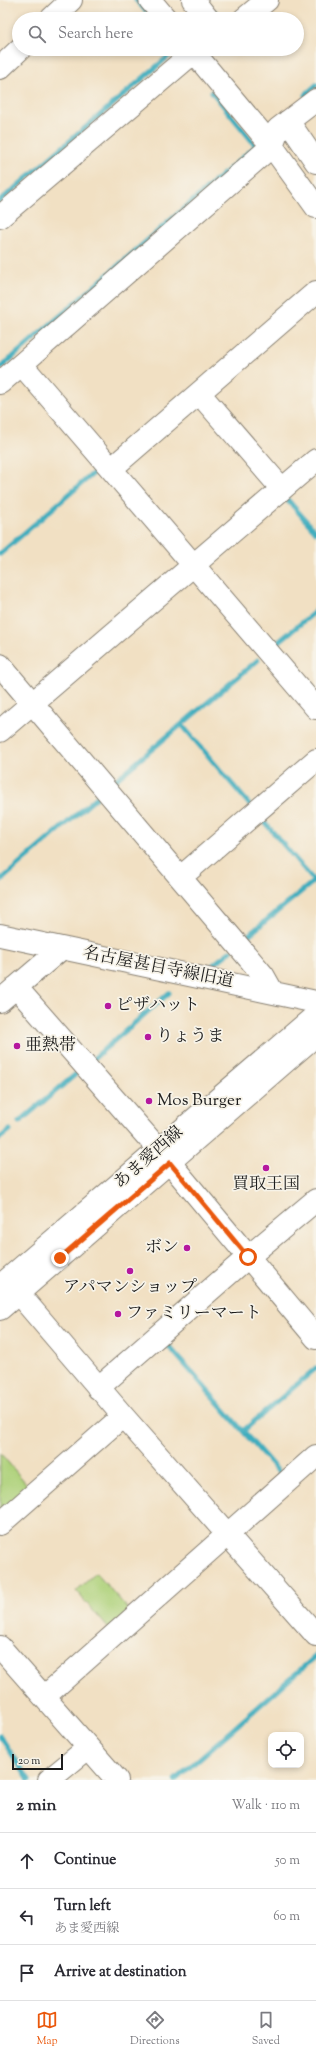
<!DOCTYPE html>
<html lang="en">
<head>
<meta charset="utf-8">
<style>
  :root { --surface:#fff; --page:#f2f2f3; --text:#2b2b33; --muted:#7c7c81; --line:#e1e1e2; --accent:#ea580c }
  body { margin:0; font-family:"Sorts Mill Goudy","Noto Serif JP",serif; background:var(--page); color:var(--text) }
  .controls { position:absolute; right:12px; bottom:12px; display:grid; overflow:hidden; border-radius:8px; box-shadow:0 2px 6px #0003 }
  .controls button { width:36px; height:36px; display:grid; place-items:center; padding:0; border:0; border-bottom:1px solid var(--line); background:var(--surface); color:var(--text); font:20px sans-serif }
  .scale { position:absolute; left:12px; bottom:10px; width:51px; box-sizing:border-box; padding-left:4px; border:2px solid #1c1c1c; border-top:0; font-size:11px; line-height:14px; white-space:nowrap; color:#1c1c1c; -webkit-text-stroke:3px #f7f3e8; paint-order:stroke }
  .stop { position:absolute; width:12px; height:12px; margin:-9px; border:3px solid #ea580c; border-radius:50%; background:#fff }
  .stop.end { background:#ea580c; border-color:#fff; box-shadow:0 1px 4px #0008 }
  .list { margin:0; padding:0; list-style:none }
  h2 { display:flex; justify-content:space-between; align-items:center; height:52px; margin:0; padding:0 16px; font-size:17px }
  h2 small { font-size:13px; font-weight:400; color:var(--muted) }
  .list li { display:grid; grid-template-columns:26px 1fr auto; gap:12px; align-items:center; box-sizing:border-box; height:56px; padding:0 16px; border-top:1px solid var(--line) }
  .list b { display:block; font-size:15px; white-space:nowrap }
  .list p { margin:0; font-size:13px; white-space:nowrap; color:var(--muted) }
  .list em { font-size:13px; font-style:normal; color:var(--muted) }
  .icon { flex:none; width:22px; height:22px; fill:none; stroke:currentColor; stroke-width:2; stroke-linecap:round; stroke-linejoin:round }
  .map { position:relative; flex:none; width:316px; height:1780px; overflow:hidden }
  .search { position:absolute; background:var(--surface); box-shadow:0 2px 6px #0003; left:12px; right:12px; top:12px; height:44px; display:flex; align-items:center; gap:10px; box-sizing:border-box; padding:0 14px; border-radius:22px; color:var(--muted); font-size:15px }
  .sheet { height:220px; background:var(--surface) }
  nav { display:flex; justify-content:space-around; align-items:center; box-sizing:border-box; height:56px; border-top:1px solid var(--line); background:var(--surface); font-size:11px; color:var(--muted) }
  nav a { display:grid; justify-items:center; gap:2px }
  nav .on { color:var(--accent) }
  .map>svg:first-child { display:block }
</style>
</head>
<body>
<div class="map">
<svg width="316" height="1780" viewBox="0 0 316 1780">
  <rect width="100%" height="100%" fill="#f7f3e8"/>
  <filter id="ink" filterUnits="userSpaceOnUse"><feTurbulence type="fractalNoise" baseFrequency=".025" numOctaves="2"/><feDisplacementMap in="SourceGraphic" scale="8" xChannelSelector="R" yChannelSelector="G"/><feConvolveMatrix kernelMatrix="1 2 1 2 8 2 1 2 1" color-interpolation-filters="sRGB"/></filter>
  <filter id="wash" filterUnits="userSpaceOnUse"><feTurbulence type="fractalNoise" baseFrequency=".012" numOctaves="4" result="noise"/><feDisplacementMap in="SourceGraphic" scale="16" xChannelSelector="R" yChannelSelector="G"/><feGaussianBlur stdDeviation="0.9" result="paint"/><feColorMatrix in="noise" values="0 0 0 0 0 0 0 0 0 0 0 0 0 0 0 0 0 1.4 0 .05"/><feComposite in="paint" operator="in"/></filter>
  <g filter="url(#wash)">
    <rect width="100%" height="100%" fill="#f1e0c3"/>
    <path fill="#afd27b" stroke="#66774c" d="M0 1453 31 1489 0 1516Z
      M96 1573 130 1611 109 1629 76 1591Z"/>
    <g fill="none" stroke-linecap="round" stroke-linejoin="round">
      <path stroke="#40adbe" stroke-width="5" d="M136 0 145 10
        M215 12 220 19
        M305 95 316 85
        M0 201 177 49
        M0 368 256 146 212 92
        M286 498 316 532
        M0 554 96 471
        M276 644 316 611
        M182 725 249 804
        M112 783 258 660
        M0 881 97 797
        M245 938 314 881 262 819
        M214 964 231 951
        M92 1060 169 993
        M19 1122 76 1074
        M0 1138 10 1130
        M166 1343 282 1476
        M243 1431 316 1368
        M0 1736 29 1780
        M175 1780 316 1656"/>
    </g>
  </g>
  <g filter="url(#ink)">
    <g fill="none" stroke-linecap="round" stroke-linejoin="round">
      <defs>
        <path id="minor" d="M150 0 166 19
          M193 0 208 19
          M51 19 71 0
          M244 19 267 0
          M191 49 272 146 316 207
          M0 68 20 49
          M288 121 316 162
          M0 217 194 52
          M22 365 316 708
          M0 383 272 146 278 129 316 100
          M199 393 282 489
          M111 469 316 292
          M0 665 263 975 272 991
          M0 731 316 460
          M181 877 316 760
          M0 935 316 1002
          M16 987 159 1150
          M0 1001 61 949
          M170 1163 316 1338
          M18 1293 123 1416 316 1635
          M98 1388 248 1257 316 1200
          M0 1524 123 1416
          M0 1647 117 1780
          M44 1697 316 1456
          M49 1780 88 1748"/>
        <path id="major" d="M0 1286 316 1015
          M0 1309 316 1035"/>
      </defs>
      <use href="#minor" stroke="#867e70" stroke-width="24"/>
      <use href="#major" stroke="#867e70" stroke-width="24"/>
      <use href="#minor" stroke="#fff" stroke-width="22"/>
      <use href="#major" stroke="#fff" stroke-width="22"/>
    </g>
  </g>
  <g fill="none" stroke-linecap="round" stroke-linejoin="round" filter="url(#ink)">
    <path stroke="#ea580c" stroke-width="5" d="M60 1258 170 1163 248 1257"/>
  </g>
  <g fill="#b5179e" stroke="#f7f3e8" stroke-width="1.5">
    <circle cx="108" cy="1006" r="4"/>
    <circle cx="148" cy="1037" r="4"/>
    <circle cx="17" cy="1046" r="4"/>
    <circle cx="149" cy="1101" r="4"/>
    <circle cx="266" cy="1168" r="4"/>
    <circle cx="187" cy="1248" r="4"/>
    <circle cx="130" cy="1271" r="4"/>
    <circle cx="118" cy="1314" r="4"/>
  </g>
  <g text-anchor="middle" dominant-baseline="central" stroke-width="3.5" stroke-linejoin="round" paint-order="stroke">
    <g font-size="17" fill="#1c1c1c" stroke="#f7f3e8">
      <text transform="translate(158 968) rotate(11)">名古屋甚目寺線旧道</text>
      <text transform="translate(149 1158) rotate(-41)">あま愛西線</text>
    </g>
    <g font-size="17" fill="#1c1c1c" stroke="#f7f3e8" text-anchor="start">
      <text x="116" y="1006">ピザハット</text>
      <text x="156" y="1037">りょうま</text>
      <text x="25" y="1046">亜熱帯</text>
      <text x="157" y="1101">Mos Burger</text>
      <text x="266" y="1185" text-anchor="middle">買取王国</text>
      <text x="179" y="1248" text-anchor="end">ボン</text>
      <text x="130" y="1288" text-anchor="middle">アパマンショップ</text>
      <text x="126" y="1314">ファミリーマート</text>
    </g>
  </g>
</svg>
<div class="controls">
<button><svg class="icon" aria-label="locate" viewBox="0 0 24 24"><circle cx="12" cy="12" r="6"/><path d="M12 2v4M12 18v4M2 12h4M18 12h4"/></svg></button>
</div>
<div class="scale">20 m</div>
<div class="stop" style="left:248px;top:1257px"></div>
<div class="stop end" style="left:60px;top:1258px"></div>
<div class="search"><svg class="icon" aria-label="search" viewBox="0 0 24 24"><circle cx="10" cy="10" r="6"/><path d="M15 15l6 6"/></svg>Search here</div>
</div>
<section class="sheet">
<h2>2 min<small>Walk · 110 m</small></h2>
<ul class="list">
<li><svg class="icon" aria-label="ahead" viewBox="0 0 24 24"><path d="M12 20V5M6 11l6-6 6 6"/></svg><div><b>Continue</b></div><em>50 m</em></li>
<li><svg class="icon" aria-label="left" viewBox="0 0 24 24"><path d="M17 20v-9H6M10 6l-5 5 5 5"/></svg><div><b>Turn left</b><p>あま愛西線</p></div><em>60 m</em></li>
<li><svg class="icon" aria-label="arrive" viewBox="0 0 24 24"><path d="M6 21V4h12l-3 4 3 4H6"/></svg><div><b>Arrive at destination</b></div></li>
</ul>
</section>
<nav>
<a class="on"><svg class="icon" aria-label="map" viewBox="0 0 24 24"><path d="M3 6l6-2 6 2 6-2v14l-6 2-6-2-6 2zM9 4v14M15 6v14"/></svg>Map</a>
<a><svg class="icon" aria-label="directions" viewBox="0 0 24 24"><path d="M12 3l9 9-9 9-9-9zM9 14v-3h6M13 9l2 2-2 2"/></svg>Directions</a>
<a><svg class="icon" aria-label="saved" viewBox="0 0 24 24"><path d="M7 4h10v16l-5-4-5 4z"/></svg>Saved</a>
</nav>
</body>
</html>
